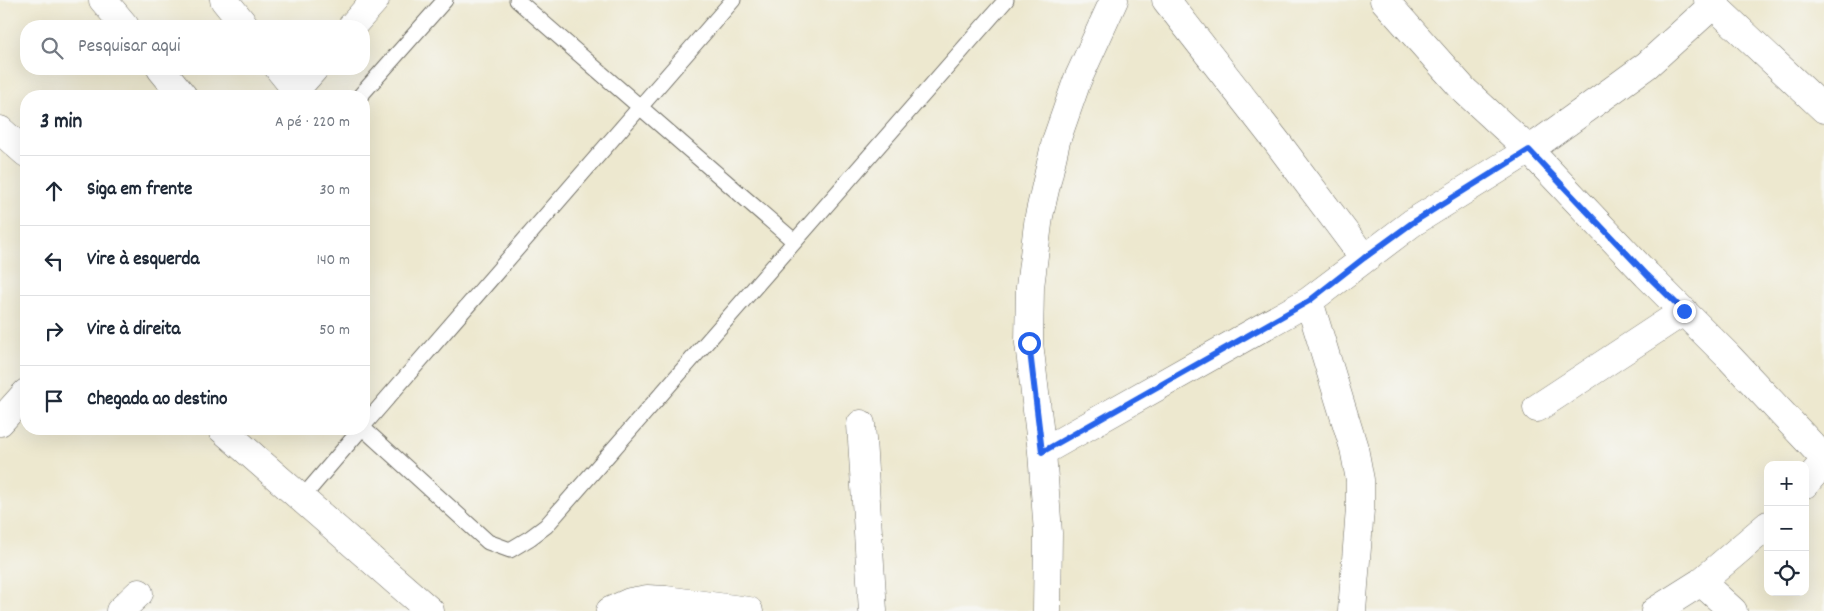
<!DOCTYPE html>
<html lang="pt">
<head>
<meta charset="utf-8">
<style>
  :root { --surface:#fff; --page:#f6f6f7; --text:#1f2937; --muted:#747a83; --line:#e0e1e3 }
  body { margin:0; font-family:Dekko,sans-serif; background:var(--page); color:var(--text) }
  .controls { position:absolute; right:15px; bottom:15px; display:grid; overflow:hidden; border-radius:10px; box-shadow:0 5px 20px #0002 }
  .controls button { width:45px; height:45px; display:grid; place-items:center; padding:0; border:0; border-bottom:1px solid var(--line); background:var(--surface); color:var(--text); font:25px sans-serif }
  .stop { position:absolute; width:15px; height:15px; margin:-11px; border:4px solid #2563eb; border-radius:50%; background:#fff }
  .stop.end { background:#2563eb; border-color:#fff; box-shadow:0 1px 5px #0008 }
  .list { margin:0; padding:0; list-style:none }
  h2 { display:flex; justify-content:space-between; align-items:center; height:65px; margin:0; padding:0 20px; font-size:21px }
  h2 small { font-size:16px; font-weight:400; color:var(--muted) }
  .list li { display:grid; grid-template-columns:32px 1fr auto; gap:15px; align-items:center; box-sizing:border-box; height:70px; padding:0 20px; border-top:1px solid var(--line) }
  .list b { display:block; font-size:19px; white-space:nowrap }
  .list em { font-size:16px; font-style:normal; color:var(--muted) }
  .icon { flex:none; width:28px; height:28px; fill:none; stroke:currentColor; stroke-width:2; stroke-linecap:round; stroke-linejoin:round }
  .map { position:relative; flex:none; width:1824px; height:611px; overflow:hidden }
  .search { position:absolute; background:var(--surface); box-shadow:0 5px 20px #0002; left:20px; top:20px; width:350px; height:55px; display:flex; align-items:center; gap:12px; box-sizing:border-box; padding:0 18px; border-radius:20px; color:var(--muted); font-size:19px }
  .panel { position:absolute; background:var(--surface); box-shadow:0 5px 20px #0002; left:20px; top:90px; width:350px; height:345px; border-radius:20px }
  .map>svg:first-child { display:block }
</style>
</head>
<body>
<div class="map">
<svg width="1824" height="611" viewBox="0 0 1824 611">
  <rect width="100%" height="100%" fill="#f6f6f2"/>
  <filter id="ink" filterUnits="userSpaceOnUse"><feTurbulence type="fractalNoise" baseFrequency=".02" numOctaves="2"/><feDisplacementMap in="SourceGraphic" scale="10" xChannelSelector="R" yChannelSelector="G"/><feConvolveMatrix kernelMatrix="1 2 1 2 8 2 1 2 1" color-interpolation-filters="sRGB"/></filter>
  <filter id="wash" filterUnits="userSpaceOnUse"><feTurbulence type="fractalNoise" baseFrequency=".0096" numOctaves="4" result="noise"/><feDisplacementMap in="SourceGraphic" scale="20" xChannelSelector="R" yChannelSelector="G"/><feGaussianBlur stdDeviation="1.12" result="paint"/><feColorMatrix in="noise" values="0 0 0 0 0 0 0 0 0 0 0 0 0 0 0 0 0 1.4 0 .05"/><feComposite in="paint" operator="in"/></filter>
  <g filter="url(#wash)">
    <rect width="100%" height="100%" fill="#ede8cf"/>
  </g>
  <g filter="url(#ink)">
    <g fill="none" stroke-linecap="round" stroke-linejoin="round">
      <defs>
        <path id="lane" d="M517 0 794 241
          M360 96 445 0
          M364 425 733 0
          M364 429 488 542 510 550 530 538 546 526 1006 0
          M302 498 361 429"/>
        <path id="street" d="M103 0 125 26
          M224 0 245 26
          M1166 0 1277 142 1364 258
          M1384 0 1464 90 1529 150 1647 275 1728 356 1824 458
          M1708 0 1824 109
          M352 26 375 0
          M161 69 183 96
          M279 69 296 90
          M290 96 314 69
          M0 130 26 153
          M1309 301 1354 448 1360 480V509L1352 611
          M1537 408 1684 311
          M0 422 26 393
          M861 424 873 611
          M222 429 430 611
          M1042 452 1309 301 1412 223 1529 150 1614 89 1647 65 1713 5 1716 0
          M1805 484 1824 462
          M1701 582 1733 611
          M120 611 139 593
          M610 611 630 602 647 599 666 600 749 611
          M1047 611 1048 533 1042 452 1029 343 1030 287 1039 216 1056 141 1077 81 1114 0
          M1655 611 1701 582 1768 525"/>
      </defs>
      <use href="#lane" stroke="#6f6d64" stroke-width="17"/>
      <use href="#street" stroke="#6f6d64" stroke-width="29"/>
      <use href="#lane" stroke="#fff" stroke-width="15"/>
      <use href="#street" stroke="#fff" stroke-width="28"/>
    </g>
  </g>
  <g fill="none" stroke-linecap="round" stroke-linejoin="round" filter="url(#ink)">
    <path stroke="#2563eb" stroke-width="6" d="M1029 343 1042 452 1309 301 1364 258 1412 223 1529 150 1647 275 1684 311"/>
  </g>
</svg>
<div class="controls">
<button>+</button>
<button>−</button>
<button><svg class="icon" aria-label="locate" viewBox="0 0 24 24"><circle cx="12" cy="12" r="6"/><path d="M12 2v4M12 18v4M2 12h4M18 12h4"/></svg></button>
</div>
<div class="stop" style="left:1029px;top:343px"></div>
<div class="stop end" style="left:1684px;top:311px"></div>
<div class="search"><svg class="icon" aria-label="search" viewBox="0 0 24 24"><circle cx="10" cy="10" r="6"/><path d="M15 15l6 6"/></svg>Pesquisar aqui</div>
<section class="panel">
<h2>3 min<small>A pé · 220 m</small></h2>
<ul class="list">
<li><svg class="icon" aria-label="ahead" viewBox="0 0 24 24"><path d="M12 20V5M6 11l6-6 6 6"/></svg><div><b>Siga em frente</b></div><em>30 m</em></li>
<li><svg class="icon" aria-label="left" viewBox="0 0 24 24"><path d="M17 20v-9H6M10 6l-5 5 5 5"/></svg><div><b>Vire à esquerda</b></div><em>140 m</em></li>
<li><svg class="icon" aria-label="right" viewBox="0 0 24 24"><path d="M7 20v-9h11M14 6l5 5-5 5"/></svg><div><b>Vire à direita</b></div><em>50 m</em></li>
<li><svg class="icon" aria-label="arrive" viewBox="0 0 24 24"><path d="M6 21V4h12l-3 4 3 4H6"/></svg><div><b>Chegada ao destino</b></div></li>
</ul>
</section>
</div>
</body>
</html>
